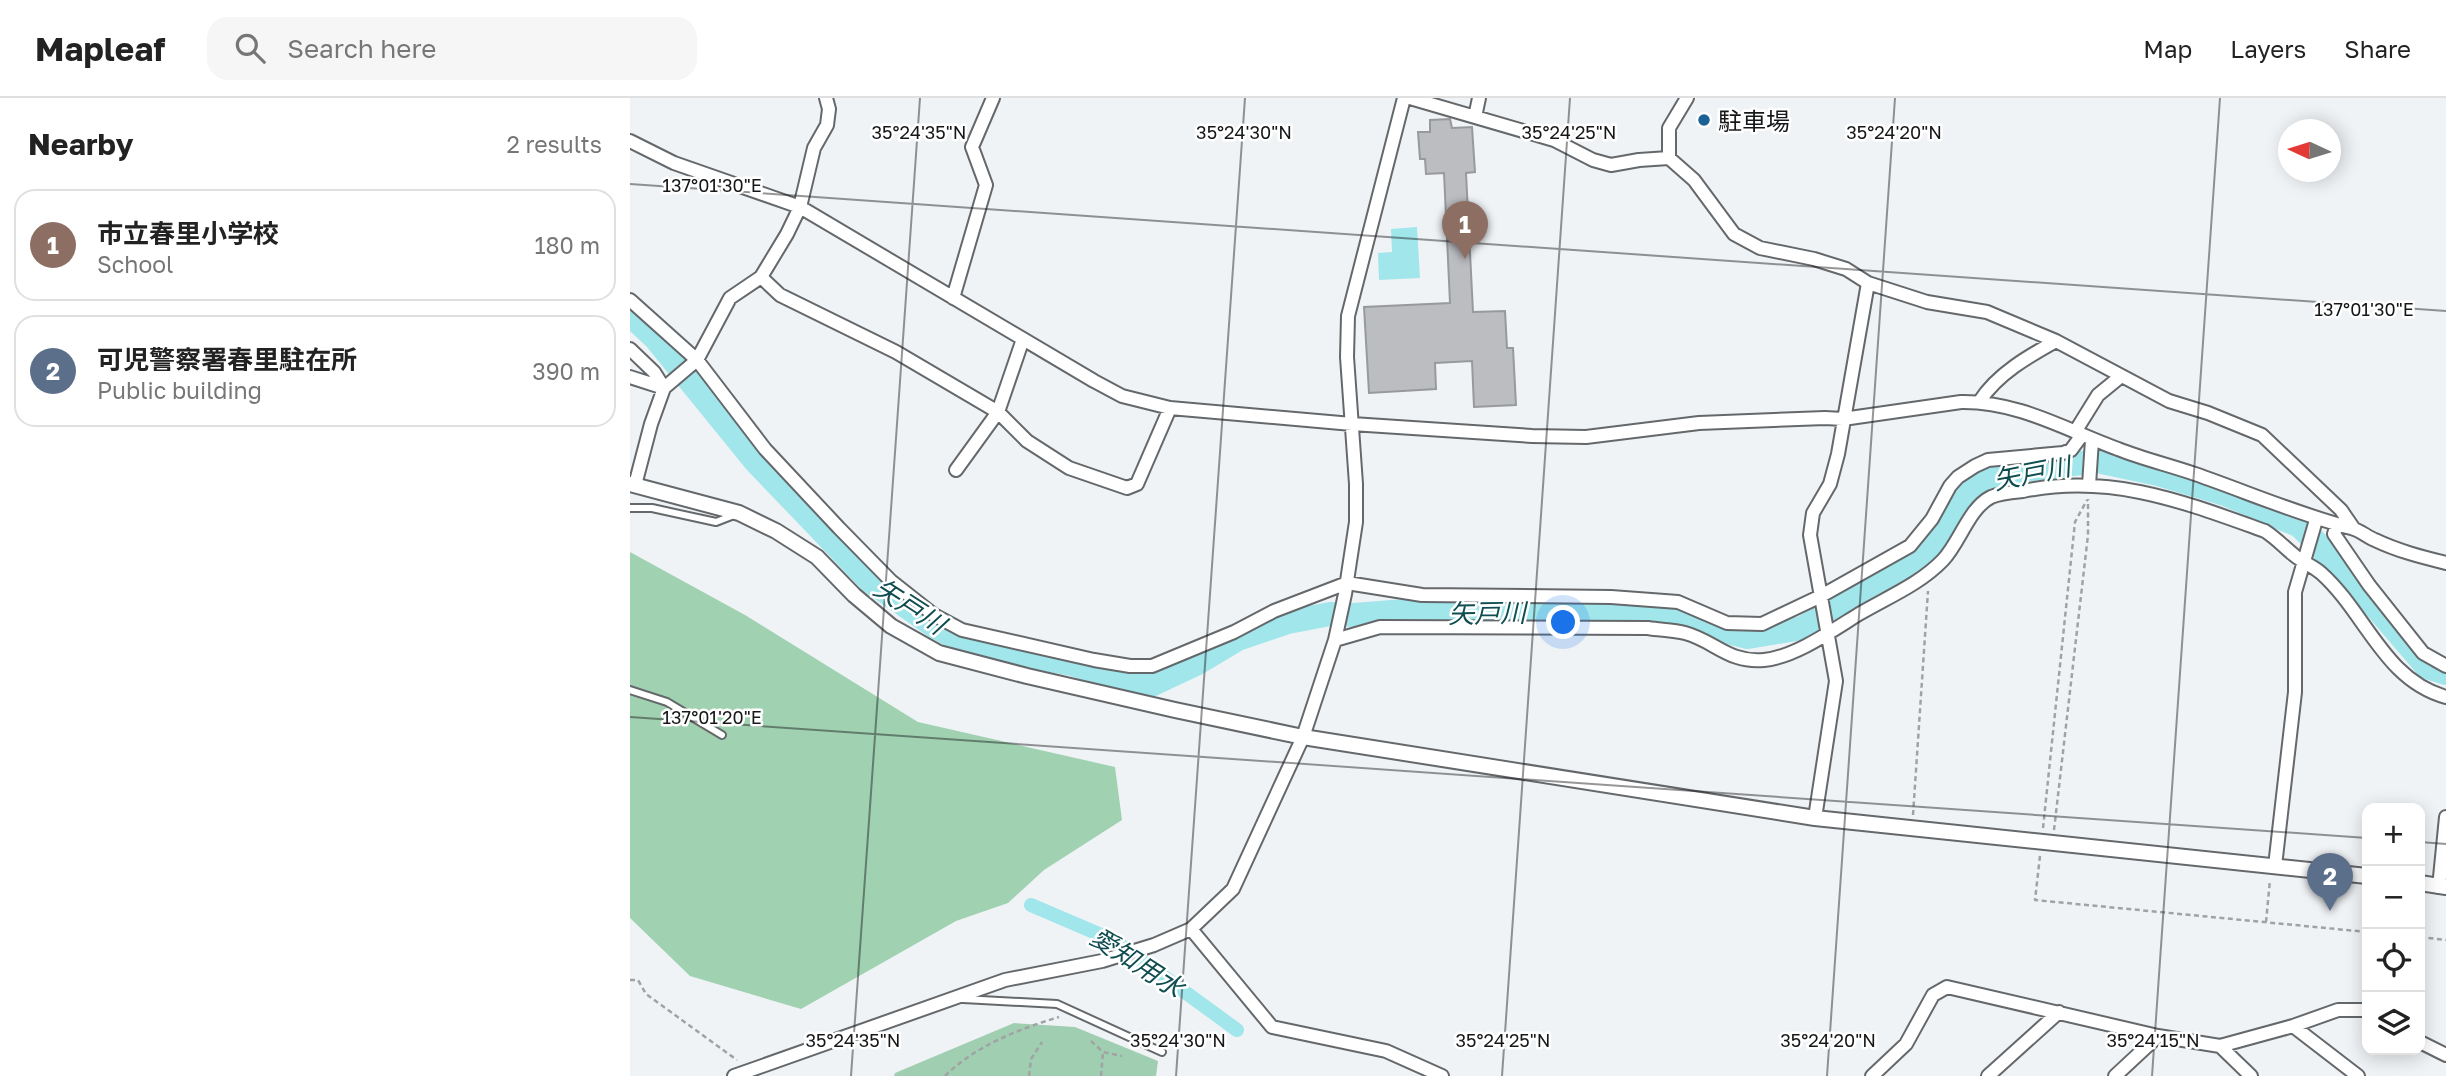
<!DOCTYPE html>
<html lang="en">
<head>
<meta charset="utf-8">
<style>
  :root { --surface:#fff; --page:#f6f6f6; --text:#222; --muted:#767676; --line:#e0e0e0; --accent:#ea580c }
  body { margin:0; font-family:"Golos Text","Noto Sans JP",sans-serif; background:var(--page); color:var(--text) }
  .controls { position:absolute; right:21px; bottom:21px; display:grid; overflow:hidden; border-radius:14px; box-shadow:0 4px 18px #0003 }
  .controls button { width:63px; height:63px; display:grid; place-items:center; padding:0; border:0; border-bottom:2px solid var(--line); background:var(--surface); color:var(--text); font:35px sans-serif }
  .compass { position:absolute; left:1648px; top:21px; width:63px; height:63px; border-radius:50%; background:var(--surface); box-shadow:0 4px 18px #0003; rotate:274deg }
  .you { position:absolute; left:934px; top:525px; width:24px; height:24px; margin:-18px; border:5px solid #fff; border-radius:50%; background:#1a73e8; box-shadow:0 0 0 10px #1a73e833 }
  .badge { display:grid; place-items:center; width:46px; height:46px; border-radius:50%; background:var(--accent); color:#fff; font-size:23px; font-weight:700 }
  .pin { position:absolute; translate:-50% -58px; filter:drop-shadow(0 2px 4px #0008) }
  .pin::after { content:''; position:absolute; top:37px; width:24px; height:21px; background:inherit; clip-path:polygon(0 0,100% 0,50% 100%) }
  .list { margin:0; padding:0; list-style:none }
  h2 { display:flex; justify-content:space-between; align-items:center; height:91px; margin:0; padding:0 28px; font-size:30px }
  h2 small { font-size:23px; font-weight:400; color:var(--muted) }
  .list li { display:grid; grid-template-columns:46px 1fr auto; gap:21px; align-items:center; box-sizing:border-box; height:112px; margin:0 14px 14px; padding:0 14px; border:2px solid var(--line); border-radius:21px }
  .list b { display:block; font-size:26px; white-space:nowrap }
  .list p { margin:0; font-size:23px; white-space:nowrap; color:var(--muted) }
  .list em { font-size:23px; font-style:normal; color:var(--muted) }
  .icon { flex:none; width:38px; height:38px; fill:none; stroke:currentColor; stroke-width:2; stroke-linecap:round; stroke-linejoin:round }
  .map { position:relative; flex:none; width:1816px; height:978px; overflow:hidden }
  header { display:flex; align-items:center; gap:42px; box-sizing:border-box; height:98px; padding:0 35px; background:var(--surface); border-bottom:2px solid var(--line) }
  header strong { font-size:33px }
  nav { display:flex; gap:38px; margin-inline-start:auto; font-size:24px }
  .search { width:490px; height:63px; background:var(--page); display:flex; align-items:center; gap:18px; box-sizing:border-box; padding:0 24px; border-radius:21px; color:var(--muted); font-size:26px }
  main { display:flex }
  aside { flex:1; background:var(--surface) }
  .map>svg:first-child { display:block }
</style>
</head>
<body>
<header>
<strong>Mapleaf</strong>
<div class="search"><svg class="icon" aria-label="search" viewBox="0 0 24 24"><circle cx="10" cy="10" r="6"/><path d="M15 15l6 6"/></svg>Search here</div>
<nav><a>Map</a><a>Layers</a><a>Share</a></nav>
</header>
<main>
<aside>
<h2>Nearby<small>2 results</small></h2>
<ul class="list">
<li><span class="badge" style="background:#8d6e63">1</span><div><b>市立春里小学校</b><p>School</p></div><em>180 m</em></li>
<li><span class="badge" style="background:#5c6f8a">2</span><div><b>可児警察署春里駐在所</b><p>Public building</p></div><em>390 m</em></li>
</ul>
</aside>
<div class="map">
<svg width="1816" height="978" viewBox="0 0 1816 978">
  <rect width="100%" height="100%" fill="#f0f3f6"/>
  <path fill="#a0ceb1" d="M384 925 445 929 528 963 526 978H264L265 975Z"/>
  <path fill="#a0d2b2" d="M0 454 115 517 288 624 485 669 492 722 414 772 378 805 326 823 171 911 60 878 0 820Z"/>
  <path fill="#a1e6eb" d="M787 129 790 180 749 182 748 155 762 154 761 131Z"/>
  <g fill="none" stroke-linecap="round" stroke-linejoin="round">
    <path stroke="#a1e6eb" stroke-width="14" d="M401 807 485 843 607 932"/>
    <path stroke="#a1e6eb" stroke-width="24" d="M0 217 25 240 125 363 240 483 304 528 341 548 442 566 517 589 566 566 608 541 658 524 700 516 724 517 787 512 1045 513 1086 531 1118 539 1172 530 1301 454 1324 413 1342 389 1372 375 1467 363 1528 376 1595 396 1670 428 1719 478 1797 569 1816 575"/>
  </g>
  <path fill="#bbbdc1" stroke="#97999d" stroke-width="2" d="M820 21 822 30 842 29 845 74 836 75 843 214 875 213 877 250H883L886 307 844 309 842 263 805 265 806 291 739 295 734 209 820 205 814 75 796 76 795 61H790L788 34H800V22Z"/>
  <g fill="none" stroke-linecap="round" stroke-linejoin="round">
    <defs>
      <path id="service" d="M0 410H22L86 424 104 417
        M0 592 37 604 92 637
        M333 901 427 906 532 954"/>
      <path id="minor" d="M780 0 924 42 963 62 981 67 1009 62 1039 60 1064 82 1104 136 1130 150 1184 161 1216 171 1238 185 1297 204 1357 214 1426 243 1539 303 1578 315 1632 337 1711 412 1724 431
        M845 19 849 0
        M0 43 44 65 170 109 464 283 492 298 540 310 722 326 902 338 956 339 1069 325 1195 320 1213 321 1331 304C1388 303 1436 332 1488 351 1513 361 1539 367 1565 376 1617 394 1667 416 1721 430 1730 432 1737 439 1745 442 1768 453 1792 459 1816 465
        M1039 60V30L1057 0
        M131 179 150 197 266 254 368 314 397 343 439 370 497 390 507 386 540 310
        M323 200 356 87 342 49 363 0
        M0 202 67 262 135 351 209 430 261 483 304 517 332 532 464 562 500 568H522L604 534 644 513 717 485 792 497 981 499 1048 504 1097 525 1132 526 1191 498 1280 448 1302 421 1320 388 1328 379 1345 368 1358 362 1433 355 1441 352 1452 337
        M0 251 24 274 34 290
        M0 279 34 290
        M1350 303C1367 276 1399 258 1426 243
        M1445 334 1468 297 1490 279
        M326 372 368 314 393 241
        M5 387 21 326 34 290 67 262 100 200 131 179 157 136 170 109 184 50 197 27 199 11 196 0
        M1459 387 1462 342
        M1707 427 1704 436 1739 487 1793 555 1816 568
        M705 542 750 529 1018 530C1030 532 1043 532 1055 535 1085 543 1098 565 1134 562 1165 559 1203 532 1229 516 1258 499 1290 486 1313 462 1330 444 1339 410 1361 399 1370 395 1383 394 1393 393 1481 375 1554 404 1635 433 1646 440 1654 449 1664 457 1672 464 1683 468 1691 475 1736 515 1754 582 1816 599
        M1185 720 1206 583 1180 437 1183 415 1200 386 1208 356 1238 185
        M1645 768 1665 594V494L1686 422
        M1809 789 1816 719
        M561 831 642 929 756 953 812 978
        M1663 928 1728 978
        M1790 944 1816 957
        M1590 948 1621 978
        M104 978 375 882 472 863 524 847 561 831 603 791 673 639 705 542 715 496 726 424V386L717 259 718 218 774 0
        M1242 978 1276 946 1303 897 1317 889 1528 938 1590 948 1663 928 1708 912H1737
        M1358 978 1429 914
        M1485 978 1528 938"/>
      <path id="tertiary" d="M0 386 109 415 146 433 187 459 224 497 261 528 309 555 397 578 545 612 673 639 1185 720 1737 778
        M1790 785 1816 789"/>
    </defs>
    <use href="#service" stroke="#65686b" stroke-width="10"/>
    <use href="#minor" stroke="#65686b" stroke-width="16"/>
    <use href="#tertiary" stroke="#65686b" stroke-width="18"/>
    <path stroke="#a0a2a4" stroke-width="2.5" stroke-dasharray="5 3.5" stroke-linecap="butt" d="M1283 717 1298 493
      M1413 730 1445 424 1457 402
      M1424 732 1458 437V401
      M1410 758 1405 802 1737 834
      M1636 824 1640 782
      M1790 839 1816 842
      M0 882H8L16 896 107 962
      M461 943 473 954 492 958
      M315 978C345 948 389 931 429 919
      M399 978 401 961 412 944
      M471 978 473 954"/>
    <use href="#service" stroke="#fff" stroke-width="6"/>
    <use href="#minor" stroke="#fff" stroke-width="12"/>
    <use href="#tertiary" stroke="#fff" stroke-width="14"/>
  </g>
  <path fill="none" stroke="#161718" stroke-width="2" stroke-opacity="0.45" d="M0 86 1816 213M0 619 1737 740M1790 744 1816 746M221 978 290 0M546 978 615 0M872 978 940 0M1197 978 1265 0M1522 978 1590 0"/>
  <circle fill="#1a6195" stroke="#fff" stroke-width="2.5" cx="1074" cy="22" r="7"/>
  <g text-anchor="middle" dominant-baseline="central" stroke-width="5" stroke-linejoin="round" paint-order="stroke">
    <g font-size="24" fill="#161718" stroke="#fff" text-anchor="start">
      <text x="1088" y="22">駐車場</text>
    </g>
    <g font-size="26" font-style="italic" fill="#104d51" stroke="#fff">
      <text transform="translate(1402 375) rotate(-11)">矢戸川</text>
      <text transform="translate(280 508) rotate(33)">矢戸川</text>
      <text transform="translate(857 515) rotate(-1)">矢戸川</text>
      <text transform="translate(507 864) rotate(33)">愛知用水</text>
    </g>
  </g>
  <g font-size="18" text-anchor="middle" fill="#161718" stroke="#fff" stroke-width="5" stroke-linejoin="round" paint-order="stroke">
    <text x="289" y="41">35°24'35"N</text>
    <text x="614" y="41">35°24'30"N</text>
    <text x="939" y="41">35°24'25"N</text>
    <text x="1264" y="41">35°24'20"N</text>
    <text x="82" y="94">137°01'30"E</text>
    <text x="1734" y="218">137°01'30"E</text>
    <text x="82" y="626">137°01'20"E</text>
    <text x="223" y="949">35°24'35"N</text>
    <text x="548" y="949">35°24'30"N</text>
    <text x="873" y="949">35°24'25"N</text>
    <text x="1198" y="949">35°24'20"N</text>
    <text x="1523" y="949">35°24'15"N</text>
  </g>
</svg>
<div class="controls">
<button>+</button>
<button>−</button>
<button><svg class="icon" aria-label="locate" viewBox="0 0 24 24"><circle cx="12" cy="12" r="6"/><path d="M12 2v4M12 18v4M2 12h4M18 12h4"/></svg></button>
<button><svg class="icon" aria-label="layers" viewBox="0 0 24 24"><path d="M12 4l9 5-9 5-9-5zM3 14l9 5 9-5"/></svg></button>
</div>
<svg class="compass" viewBox="-18 -18 36 36"><path d="M0-13l5 13h-10z" fill="#e53935"/><path d="M0 13l5-13h-10z" fill="#767676"/></svg>
<div class="you"></div>
<div class="pin badge" style="left:835px;top:161px;background:#8d6e63">1</div>
<div class="pin badge" style="left:1700px;top:813px;background:#5c6f8a">2</div>
</div>
</main>
</body>
</html>
